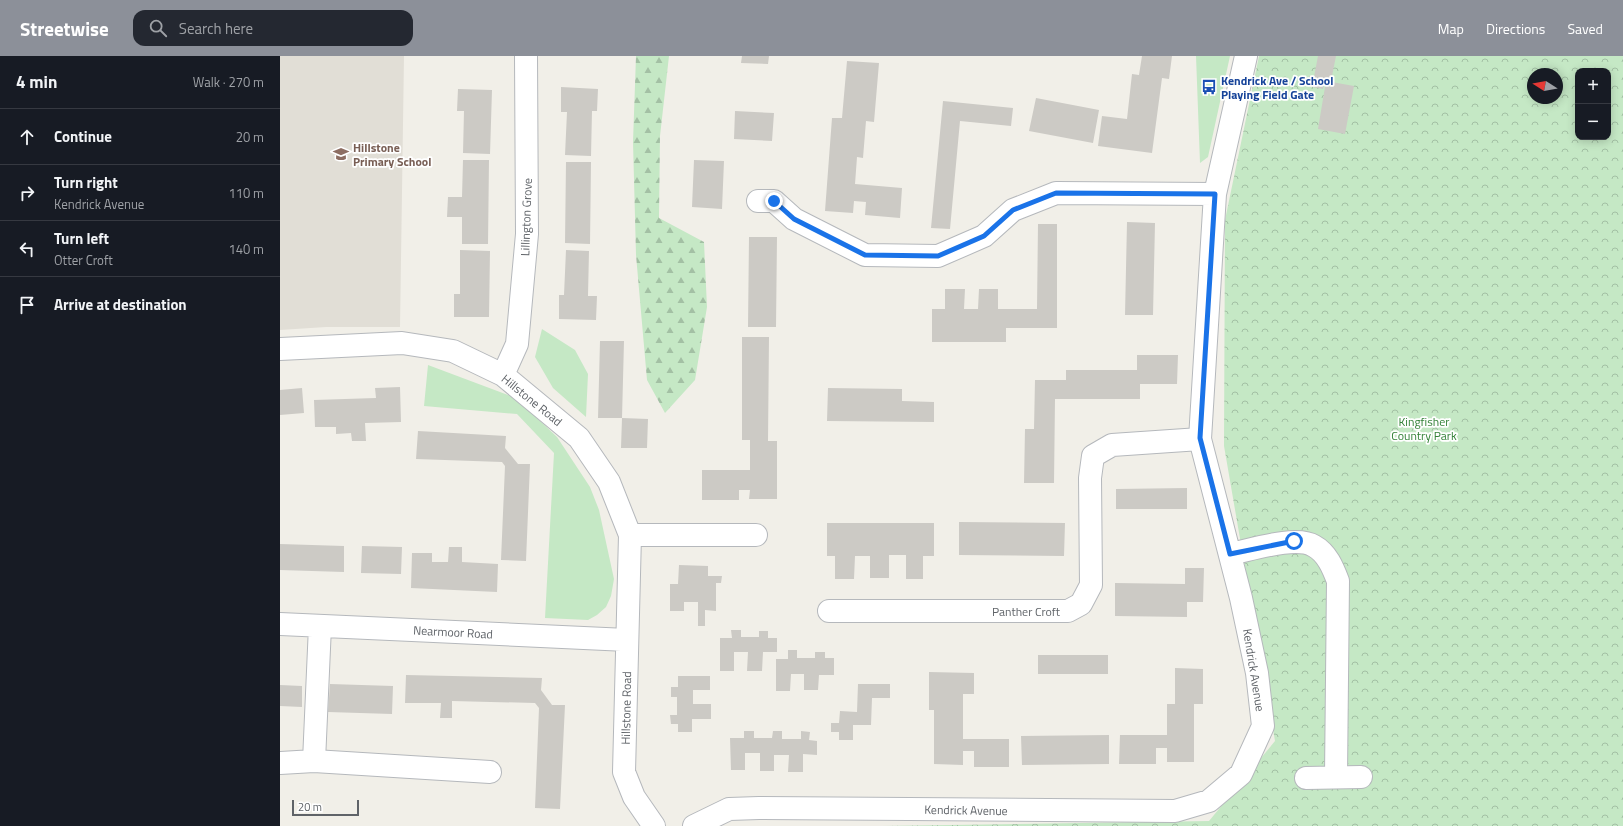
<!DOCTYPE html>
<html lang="en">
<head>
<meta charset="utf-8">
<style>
  :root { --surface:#171b24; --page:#242831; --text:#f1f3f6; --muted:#9ea1a6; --line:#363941; --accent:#8c9099 }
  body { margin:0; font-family:"Titillium Web",sans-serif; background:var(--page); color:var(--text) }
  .controls { position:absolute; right:12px; top:12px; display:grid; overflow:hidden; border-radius:8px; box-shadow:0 2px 10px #0003 }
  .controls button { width:36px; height:36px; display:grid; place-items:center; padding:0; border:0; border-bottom:1px solid var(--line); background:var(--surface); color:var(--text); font:20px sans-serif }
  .compass { position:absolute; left:1247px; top:12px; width:36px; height:36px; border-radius:50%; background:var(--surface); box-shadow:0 2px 10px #0003; rotate:281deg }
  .scale { position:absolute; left:12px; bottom:10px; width:67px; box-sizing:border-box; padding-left:4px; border:2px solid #5f6368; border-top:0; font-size:11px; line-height:14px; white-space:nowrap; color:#5f6368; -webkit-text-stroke:3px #fff; paint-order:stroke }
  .stop { position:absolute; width:12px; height:12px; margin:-9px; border:3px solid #1a73e8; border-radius:50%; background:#fff }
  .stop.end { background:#1a73e8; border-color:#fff; box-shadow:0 1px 4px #0008 }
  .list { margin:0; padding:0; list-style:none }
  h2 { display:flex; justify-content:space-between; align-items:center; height:52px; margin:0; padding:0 16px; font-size:17px }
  h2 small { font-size:13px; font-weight:400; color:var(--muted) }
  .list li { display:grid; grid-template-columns:26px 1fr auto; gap:12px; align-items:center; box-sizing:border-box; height:56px; padding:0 16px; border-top:1px solid var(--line) }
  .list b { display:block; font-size:15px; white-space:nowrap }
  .list p { margin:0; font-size:13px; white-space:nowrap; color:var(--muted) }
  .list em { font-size:13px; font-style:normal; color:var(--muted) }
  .icon { flex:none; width:22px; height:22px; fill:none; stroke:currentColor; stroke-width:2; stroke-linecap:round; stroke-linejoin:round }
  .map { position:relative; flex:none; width:1343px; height:770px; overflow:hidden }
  header { display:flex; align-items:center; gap:24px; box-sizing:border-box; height:56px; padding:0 20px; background:var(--accent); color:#fff }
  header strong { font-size:19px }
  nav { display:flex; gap:22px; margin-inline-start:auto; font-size:14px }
  .search { width:280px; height:36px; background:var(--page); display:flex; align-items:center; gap:10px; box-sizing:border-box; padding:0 14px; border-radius:12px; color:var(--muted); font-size:15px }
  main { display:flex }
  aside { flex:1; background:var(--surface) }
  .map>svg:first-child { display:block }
</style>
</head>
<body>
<header>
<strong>Streetwise</strong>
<div class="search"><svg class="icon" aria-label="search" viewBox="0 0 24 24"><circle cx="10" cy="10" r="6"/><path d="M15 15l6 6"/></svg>Search here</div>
<nav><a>Map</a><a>Directions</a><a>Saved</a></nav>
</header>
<main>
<aside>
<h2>4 min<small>Walk · 270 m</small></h2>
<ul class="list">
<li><svg class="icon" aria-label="ahead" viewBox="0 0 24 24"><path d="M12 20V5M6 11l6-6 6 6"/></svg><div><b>Continue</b></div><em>20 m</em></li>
<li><svg class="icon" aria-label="right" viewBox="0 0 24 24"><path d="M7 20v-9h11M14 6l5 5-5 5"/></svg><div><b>Turn right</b><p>Kendrick Avenue</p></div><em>110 m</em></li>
<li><svg class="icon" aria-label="left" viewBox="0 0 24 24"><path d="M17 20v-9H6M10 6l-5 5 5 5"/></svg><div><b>Turn left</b><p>Otter Croft</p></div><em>140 m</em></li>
<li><svg class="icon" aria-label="arrive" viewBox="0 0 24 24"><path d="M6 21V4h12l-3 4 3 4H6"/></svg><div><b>Arrive at destination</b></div></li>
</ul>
</aside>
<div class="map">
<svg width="1343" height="770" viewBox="0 0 1343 770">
  <defs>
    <pattern id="forest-firs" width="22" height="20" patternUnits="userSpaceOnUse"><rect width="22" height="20" fill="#c5e8c5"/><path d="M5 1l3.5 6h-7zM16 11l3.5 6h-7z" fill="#a3c0a4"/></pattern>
    <pattern id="park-crowns" width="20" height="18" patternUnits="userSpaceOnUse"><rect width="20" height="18" fill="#c5e8c5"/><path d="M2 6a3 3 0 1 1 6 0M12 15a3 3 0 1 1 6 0" fill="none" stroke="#a3c0a4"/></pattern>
  </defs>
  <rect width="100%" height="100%" fill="#f1efe8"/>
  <path fill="#e1ded6" d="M0 0H124L120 271H46L0 274Z"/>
  <path fill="#c5e8c5" d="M916 0H950L928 101 920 107Z
    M262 273 295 294 308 318 306 361 273 332 255 301Z
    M148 309 236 342 277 381 310 431 319 454 334 523 331 540 326 551 317 559 308 564 265 562 274 397 237 358 144 350Z"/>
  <path fill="url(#forest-firs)" d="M356 0H389L380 80 379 162 424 186 427 251 415 324 385 357 367 324 356 199 353 86Z"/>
  <path fill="url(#park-crowns)" fill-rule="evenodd" d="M979 0H1343V770H602L929 765 995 685 944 390 945 164ZM1298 15H1328V81H1298ZM1253 18H1277V42H1253Z"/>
  <path fill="#cccac5" d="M462 0H489L488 8 461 7Z
    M862 0H892L889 23 882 22 872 97 818 90 822 60 847 63 852 18 859 19Z
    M1038 0H1056L1051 25 1045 24 1043 33 1027 30 1029 20 1034 21Z
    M567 5 599 7 594 66 586 65 583 102 577 101 575 128 622 132 620 162 585 159 586 146 574 145 573 157 545 155 552 62H562Z
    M1046 25 1074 30 1065 78 1038 73Z
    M281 31 318 33 317 55H312L311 100 285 99 287 56H281Z
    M178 33 212 34 210 98 183 97 184 55H177Z
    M756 42 819 54 813 87 749 75Z
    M663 45 733 52 731 70 680 65 670 173 651 172Z
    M455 55 494 57 492 85 454 83Z
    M183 104H209L208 188H182V161H167L168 141H182Z
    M414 104 444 105 442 153 412 151Z
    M286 106H311L310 188 285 187Z
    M847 166 875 167 873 259H845Z
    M758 168H777V272H726V286H652V253H665V233H685L684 253H698L699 233H718V253H757Z
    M469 181H497L496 271H468Z
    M180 194 210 195 209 261H174V238H180Z
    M286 194 309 195 308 240H317L316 264 279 263V239H284Z
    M462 281H489L488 385H497V443H469L470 434H459V444H422V414H470V384H462Z
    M320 285H344L342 362H318Z
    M857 299H898L897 328H860V343H775L774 427H744L745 373H754L755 324H786V314H857Z
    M120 331 121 366 85 367 86 385H72L71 377 56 378V371H35L34 344 96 342 95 332Z
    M22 332 24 357 0 359V334Z
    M548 332 622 333V345L654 346V366L547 365Z
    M342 362 368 363 367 392H341Z
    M138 375 226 380 225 392 238 408H250L246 505 221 504 225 410 222 406 136 403Z
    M907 432V453H836V433Z
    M679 466 785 467 784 500 679 499Z
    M547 467H654V500H643V523H626V499H609V522H590V500H575L574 523H555V500H547Z
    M0 488 64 490V516L0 514Z
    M82 490 122 491 121 518 81 517Z
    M169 491H182V506L218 508 217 536 131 532 132 497H152V506H168Z
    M399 509 428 510V520H442L441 527H436V555L425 554V570H418V546H404V555H390V528H398Z
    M905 512H924L923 546H907V561L835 560V527L905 528Z
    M451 574H461V581H479V575H488V582H497V596H483L482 615H467L468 596H454V615H440V582H452Z
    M508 594H517V602H535V596H545V602H554V619H539L538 634H524V618H511L510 635H496V603H508Z
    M758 599H828V618H758Z
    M895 612 923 613V648H914V706H887V692H876V708H839L840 679H887V648H895Z
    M649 616 694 617V638H683V683H729V711H694V695H683V709L654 708V654H649Z
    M126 619 262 622 261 634 272 649H285L280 753 255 752 259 652 255 647 172 645V662H160L161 647H125Z
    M398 620H430V634H413V648H431V663H412V676H398V668H391L390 659H397V641H391V631H398Z
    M50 628 113 630 112 658 48 656Z
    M578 628H610V642H592L591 669H573V684H559V676H551V667H559L560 655 577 656Z
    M0 629 22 630V651L0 650Z
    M464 675H474V682H492L493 675H502V683H521V675L530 676 529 684 537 685V699L523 698V716H508L509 699H494V715H480V697H465V714H451L450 682H464Z
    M829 679V708L742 709 741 680Z"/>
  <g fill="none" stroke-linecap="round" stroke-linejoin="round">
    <defs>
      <path id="minor" d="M478 145H494L514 163 585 199 658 200 704 180 733 154 776 137 935 138
        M0 293 122 287 173 295 223 319 299 382 329 426 350 479 344 716 354 741 374 770
        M223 319 237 288 247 178 246 0
        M350 479H476
        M950 498C971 494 1016 479 1034 490 1047 497 1053 512 1058 525L1056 721
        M549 555H788L801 548 811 529 810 422 813 400 832 389 920 383
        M0 568 347 584
        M34 705 40 570
        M0 707 34 705 210 716
        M1026 722 1081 721
        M414 770 449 753 479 752 895 755 929 745 961 718 983 670 977 617 961 542 920 383 935 138 966 0"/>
    </defs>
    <use href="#minor" stroke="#b5b8bc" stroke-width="24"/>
    <use href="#minor" stroke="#fff" stroke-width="22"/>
  </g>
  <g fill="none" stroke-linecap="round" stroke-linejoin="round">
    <path stroke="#1a73e8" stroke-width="5" d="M494 145 514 163 585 199 658 200 704 180 733 154 776 137 935 138 920 382 950 498 1014 485"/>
  </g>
  <defs>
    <symbol id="bus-bare" viewBox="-9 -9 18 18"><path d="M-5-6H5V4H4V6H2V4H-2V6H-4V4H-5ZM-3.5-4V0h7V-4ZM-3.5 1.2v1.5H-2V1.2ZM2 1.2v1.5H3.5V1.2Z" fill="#1a4fb4" stroke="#fff" stroke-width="2.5" paint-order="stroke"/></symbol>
    <symbol id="school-bare" viewBox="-9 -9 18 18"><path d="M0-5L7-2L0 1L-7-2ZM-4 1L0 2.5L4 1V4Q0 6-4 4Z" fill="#8d6e63" stroke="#fff" stroke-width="2.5" paint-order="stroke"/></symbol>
  </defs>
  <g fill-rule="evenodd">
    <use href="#bus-bare" x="918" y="20" width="22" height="22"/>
    <use href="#school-bare" x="50" y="87" width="22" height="22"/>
  </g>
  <g text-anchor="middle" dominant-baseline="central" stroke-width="3.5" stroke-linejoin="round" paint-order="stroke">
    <g font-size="12" font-weight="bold" fill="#164399" stroke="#fff" text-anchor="start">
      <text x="941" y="24">Kendrick Ave / School<tspan x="941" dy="14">Playing Field Gate</tspan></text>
    </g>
    <g font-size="12" font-weight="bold" fill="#785e54" stroke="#fff" text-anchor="start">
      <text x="73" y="91">Hillstone<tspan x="73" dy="14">Primary School</tspan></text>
    </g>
    <g font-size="12" fill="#5f6368" stroke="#fff">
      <text transform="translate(246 161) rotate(-88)">Lillington Grove</text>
      <text transform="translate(252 344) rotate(39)">Hillstone Road</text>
      <text x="746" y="555">Panther Croft</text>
      <text transform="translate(173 576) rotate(3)">Nearmoor Road</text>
      <text transform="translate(974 614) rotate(81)">Kendrick Avenue</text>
      <text transform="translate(346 652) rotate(-89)">Hillstone Road</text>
      <text transform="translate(686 754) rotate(1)">Kendrick Avenue</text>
    </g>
    <g font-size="12" fill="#348238" stroke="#fff">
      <text x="1144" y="365">Kingfisher<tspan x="1144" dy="14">Country Park</tspan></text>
    </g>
  </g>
</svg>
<div class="controls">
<button>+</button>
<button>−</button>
</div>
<svg class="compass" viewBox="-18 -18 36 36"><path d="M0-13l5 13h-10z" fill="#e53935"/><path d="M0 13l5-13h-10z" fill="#9ea1a6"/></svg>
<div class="scale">20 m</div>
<div class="stop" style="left:1014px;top:485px"></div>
<div class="stop end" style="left:494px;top:145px"></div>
</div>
</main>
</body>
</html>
